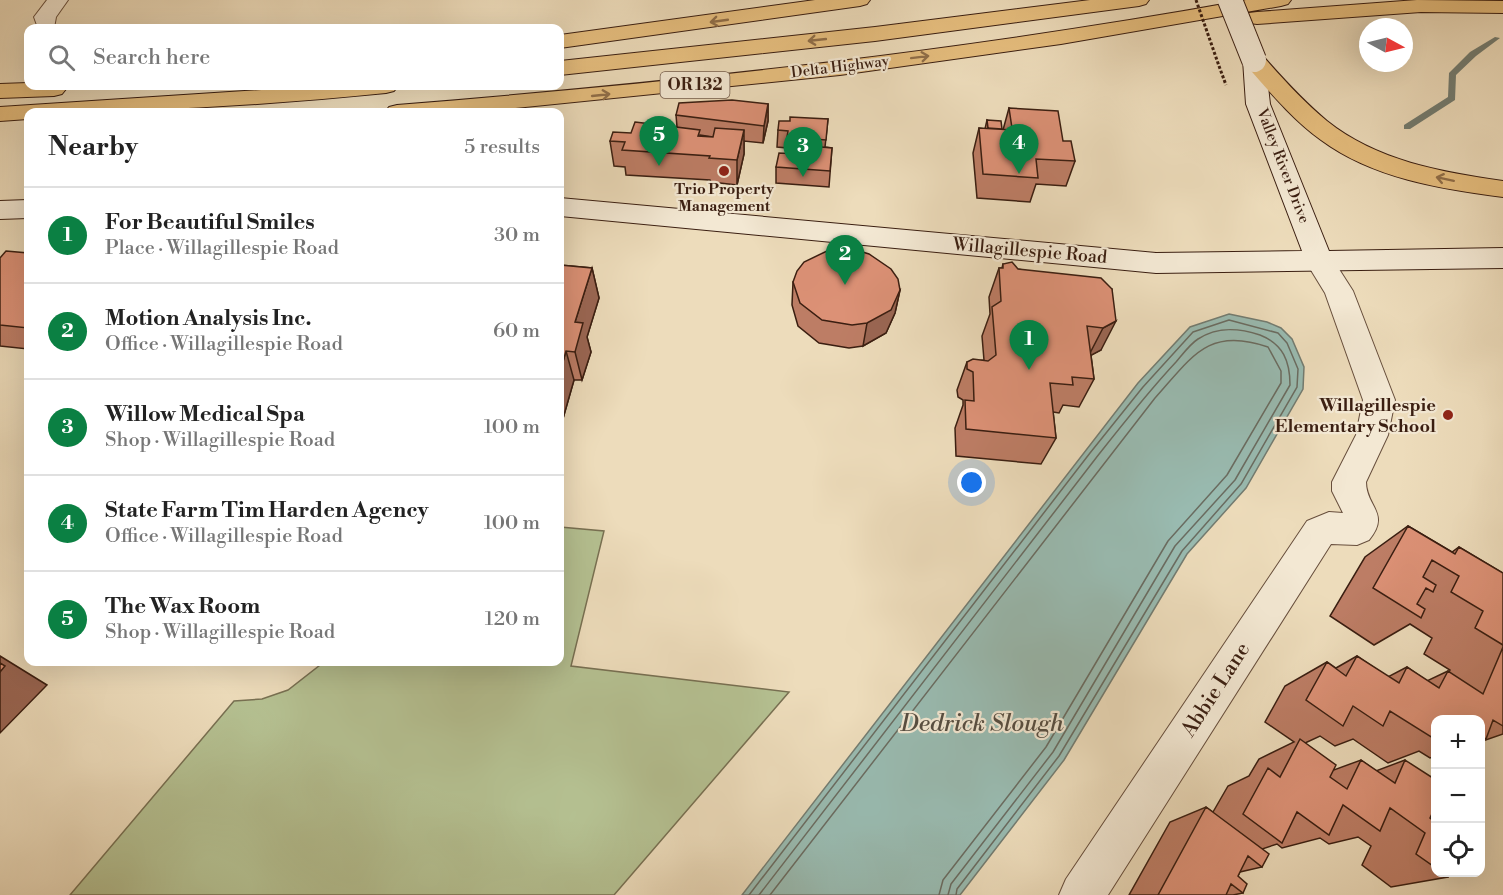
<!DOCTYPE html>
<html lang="en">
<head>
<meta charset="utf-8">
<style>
  :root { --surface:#fff; --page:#f6f6f6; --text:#222; --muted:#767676; --line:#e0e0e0; --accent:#0b8043 }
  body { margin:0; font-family:"Libre Bodoni",serif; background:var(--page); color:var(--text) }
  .controls { position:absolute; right:18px; bottom:18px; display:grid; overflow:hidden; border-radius:12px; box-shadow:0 6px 24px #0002 }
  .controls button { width:54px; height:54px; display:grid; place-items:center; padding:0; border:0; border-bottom:2px solid var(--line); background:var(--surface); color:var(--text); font:30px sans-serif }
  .compass { position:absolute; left:1359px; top:18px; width:54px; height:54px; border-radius:50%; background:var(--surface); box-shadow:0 6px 24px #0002; rotate:97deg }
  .you { position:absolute; left:972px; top:483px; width:21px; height:21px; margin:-15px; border:4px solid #fff; border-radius:50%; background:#1a73e8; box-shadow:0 0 0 9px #1a73e833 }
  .badge { display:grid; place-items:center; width:39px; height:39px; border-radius:50%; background:var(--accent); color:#fff; font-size:20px; font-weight:700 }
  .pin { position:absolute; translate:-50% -50px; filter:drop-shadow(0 2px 3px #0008) }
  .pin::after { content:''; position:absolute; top:32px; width:21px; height:18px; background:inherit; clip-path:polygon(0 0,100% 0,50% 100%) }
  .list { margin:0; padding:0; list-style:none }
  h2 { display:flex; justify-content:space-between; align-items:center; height:78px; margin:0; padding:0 24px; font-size:26px }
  h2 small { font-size:20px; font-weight:400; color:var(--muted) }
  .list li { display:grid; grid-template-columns:39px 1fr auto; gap:18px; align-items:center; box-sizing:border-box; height:96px; padding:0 24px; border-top:2px solid var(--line) }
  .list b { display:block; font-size:22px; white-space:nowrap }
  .list p { margin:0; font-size:20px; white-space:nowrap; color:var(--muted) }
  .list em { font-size:20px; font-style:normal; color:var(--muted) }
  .icon { flex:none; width:33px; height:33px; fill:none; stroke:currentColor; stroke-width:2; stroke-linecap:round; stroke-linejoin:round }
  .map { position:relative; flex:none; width:1503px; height:895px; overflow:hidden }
  .search { position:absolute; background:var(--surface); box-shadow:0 6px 24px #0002; left:24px; top:24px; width:540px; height:66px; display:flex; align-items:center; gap:15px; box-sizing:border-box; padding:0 21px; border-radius:12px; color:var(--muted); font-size:22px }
  .panel { position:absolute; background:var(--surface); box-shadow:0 6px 24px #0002; left:24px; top:108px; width:540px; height:558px; border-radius:12px }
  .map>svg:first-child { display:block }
</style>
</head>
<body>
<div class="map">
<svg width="1503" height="895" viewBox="0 0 1503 895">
  <rect width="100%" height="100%" fill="#eddcbb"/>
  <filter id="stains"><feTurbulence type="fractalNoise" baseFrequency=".00333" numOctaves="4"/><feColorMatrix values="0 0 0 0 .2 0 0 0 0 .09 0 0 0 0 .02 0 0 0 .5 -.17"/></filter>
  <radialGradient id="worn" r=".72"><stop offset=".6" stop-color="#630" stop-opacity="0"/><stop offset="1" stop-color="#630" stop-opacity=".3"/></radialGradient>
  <path fill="#b5c192" stroke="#787052" stroke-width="1.5" d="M560 527 604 531 571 666 789 692 614 895H70L234 701 262 699 288 690 324 662H560Z"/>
  <path fill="#99bbb1" stroke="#737c71" stroke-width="1.5" d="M1229 314 1267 322 1281 328 1292 339 1304 367 1303 389 1246 488 1187 554 1064 760 960 895H742L1138 383 1190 327Z"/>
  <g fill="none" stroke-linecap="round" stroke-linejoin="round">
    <path stroke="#6a6c61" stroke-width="1.5" d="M749 895 1090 453 1143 387 1193 332 1229 320 1278 333 1287 343 1298 369 1297 387 1241 484 1182 551 1059 756 957 889 956 895
      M759 895 1096 458C1122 425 1147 393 1176 362 1182 355 1190 344 1198 339 1218 326 1239 328 1260 335 1283 344 1290 361 1290 385L1235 480 1175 546 1053 752 951 884 948 895
      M770 895 1155 398C1192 357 1208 326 1268 347L1281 371V383L1227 475 1168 541 1046 747 943 880 939 895"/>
    <path fill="#737c71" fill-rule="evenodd" d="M1495 37 1500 38 1476 56 1456 75 1455 100 1410 129H1404V125L1448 97 1449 73 1470 52Z"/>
    <defs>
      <path id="street" d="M47 0H68L56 17 54 28H38L34 17Z
        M1320 252 1330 255 1353 291 1395 400 1388 435 1366 482C1366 507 1391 513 1369 540L1357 545 1331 544 1108 895H1059L1066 879 1307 521 1329 512 1343 513 1332 491V482L1356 435 1363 400 1325 293 1306 262 1310 255Z"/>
      <path id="secondary" d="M1254 53 1262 55 1265 60 1270 104 1329 251 1503 248V268L1156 273 560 216V198L1156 253 1302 251 1246 104 1243 60 1246 55Z
        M28 200V218L0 219V201Z"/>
      <path id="highway" d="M815 0H870L867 4 860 6 560 48V35Z
        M1090 0H1149L1146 4 1139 6 875 41 560 75V61L875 27Z
        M1246 0H1291L1288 4 1281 6 1061 44 840 75 477 112H385L389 107 397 105C682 82 965 51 1246 0Z
        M1417 0 1503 1V13L1421 12 1257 24 1249 23 1246 18 1249 13 1257 12Z
        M1254 53 1262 55C1282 78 1303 101 1327 121 1377 161 1441 172 1503 181V197C1441 189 1372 178 1321 140 1292 119 1269 91 1246 65L1243 60 1246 55Z
        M28 83V86H63L66 89 62 94 54 96 0 98V84Z
        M322 86H398L394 91 386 93C267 105 148 112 28 112V119L0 121V107Z"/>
    </defs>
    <use href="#street" stroke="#674e3c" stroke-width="2"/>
    <use href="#secondary" stroke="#3a1e11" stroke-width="2"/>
    <use href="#highway" stroke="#3a1e11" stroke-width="2"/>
    <path stroke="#3a1e11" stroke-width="3" stroke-dasharray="3 2" stroke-linecap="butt" d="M1219 66 1226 85"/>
    <use href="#street" fill="#f3e8d3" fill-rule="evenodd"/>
    <use href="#secondary" fill="#f3e8d3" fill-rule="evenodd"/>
    <use href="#highway" fill="#e6be7e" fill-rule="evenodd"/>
    <defs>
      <path id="secondary-bridge" d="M1230 0 1254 60"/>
    </defs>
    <use href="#secondary-bridge" stroke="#3a1e11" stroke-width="26" stroke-linecap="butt"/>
    <path stroke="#3a1e11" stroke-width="3" stroke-dasharray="3 2" stroke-linecap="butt" d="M1196 0 1219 66"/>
    <use href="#secondary-bridge" stroke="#f3e8d3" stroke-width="24"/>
  </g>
  <path fill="#bd7d65" stroke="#3a1e11" stroke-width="1.5" fill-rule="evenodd" d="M768 104V121L763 143 744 141V154L737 185 711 182 710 180 626 175 625 167 614 166 610 141 677 127 676 115ZM700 135 713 137 700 136Z
    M1009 108 1063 141 1075 161 1066 186 1036 184 1030 202 977 198 973 153 979 128 985 129 987 120 1003 130Z
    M828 119 825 147 832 148 829 187 776 183V167L787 153V148L777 147 778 130 790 121Z
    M28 253V349L0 346V258Z
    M1003 264 1018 269 1112 289 1101 350 1091 355 1094 379 1079 407 1063 405 1059 413 1053 412 1056 438 1041 464 956 456 955 428 963 405V400L958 397 957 390 967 362 984 360 982 336 990 314 989 297 999 268H1002Z
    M560 265 592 268 599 298 587 337 591 352 582 380H574L560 429Z
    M793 282 900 290 895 313 886 333 863 346 849 348 819 343 798 326 792 305Z
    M1408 526 1452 552 1459 547 1503 573V734L1480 742V720H1436V756L1430 758 1419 751 1388 763 1353 739 1335 746 1320 736 1305 743 1334 770 1361 760 1376 771 1405 760 1430 818 1436 823V873H1450L1448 877 1391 887 1362 865 1371 846 1358 837 1329 844 1320 838 1282 848 1277 844 1262 849V867L1240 872 1238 876 1243 893 1233 895H1129L1170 822 1206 807 1213 812 1228 786 1249 776 1259 759 1294 742 1265 722 1285 686 1327 662 1336 668 1357 656 1388 677 1407 667 1427 681 1448 671 1449 672 1450 670 1424 654 1432 638 1410 624 1374 645 1330 616 1365 557Z"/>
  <path fill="#9a6653" stroke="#3a1e11" stroke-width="1.5" d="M768 104V121L763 143 764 126Z
    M744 130V154L737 185V160Z
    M592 268 599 298 587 337 591 352 582 380 575 352V322Z
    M900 290 895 313 886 333 863 346 867 323Z
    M1116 321 1101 350 1088 357 1103 328Z
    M566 351 574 380 560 429V372Z
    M0 656 47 685 0 733Z"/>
  <path fill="#dc9176" stroke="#3a1e11" stroke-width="1.5" d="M732 100 768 104 764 126 676 115 679 103Z
    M1009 108 1058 111 1063 141H1071L1075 161 1036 159 1038 178 983 174 979 128 1029 131 1028 129 1012 128Z
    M790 117 828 119 826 140 787 137 788 131 778 130 779 121H790Z
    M987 120 1001 121 1002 129 988 128Z
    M635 122 700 130 698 136 713 137 715 128 744 130 737 160 709 158 710 156 622 150 625 142 610 141 613 132 631 133Z
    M799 145 832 148 830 171 776 167 779 153 797 154Z
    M856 250 869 254 891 269 898 279 900 290 891 310 867 323 852 325 822 320 800 303 793 282 797 271 804 262 827 251Z
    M6 251 28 253V328L0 325V258Z
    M1012 262 1018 269 1101 278 1112 289 1116 321 1103 328 1087 326 1094 379 1072 377 1073 385 1050 383 1056 438 966 429 965 400 974 401 973 372 967 369V362L973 359 988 361 996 355 992 307 1001 301 999 268H1003V264Z
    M560 265 592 268 575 322 583 323 575 352 566 351 560 372Z
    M1408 526 1455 554 1459 547 1503 573V645L1475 628 1483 611 1451 592 1459 576 1432 560 1423 577 1436 585 1433 592 1426 588 1417 604 1425 609 1421 618 1373 588Z
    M1503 647V726L1493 720 1486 739 1480 735V720H1456L1452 717 1450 720H1436V740L1390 711 1383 726 1353 706 1343 726 1306 700 1327 662 1346 676 1357 656 1399 683 1407 667 1439 688 1448 671 1483 694Z
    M0 663 5 666 0 672Z
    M1300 739 1336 765 1330 777 1347 789 1361 760 1395 783 1405 760 1436 780V805L1430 818 1436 823V868L1416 854 1425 833 1390 808 1380 831 1343 805 1329 835 1297 812 1282 843 1243 814 1268 768 1280 777Z
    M1206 807 1269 854 1262 867 1248 856 1238 876 1247 884 1243 893 1231 884 1226 895H1158Z
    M1442 873H1450L1448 877Z"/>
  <defs><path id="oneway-shaft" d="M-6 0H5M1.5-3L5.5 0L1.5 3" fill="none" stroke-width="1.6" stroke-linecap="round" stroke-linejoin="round" transform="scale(1.5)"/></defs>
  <g stroke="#906e48">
    <use href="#oneway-shaft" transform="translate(719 21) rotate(172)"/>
    <use href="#oneway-shaft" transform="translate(817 40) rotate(174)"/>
    <use href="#oneway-shaft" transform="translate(920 57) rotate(-7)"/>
    <use href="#oneway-shaft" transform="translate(601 95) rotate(-6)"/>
    <use href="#oneway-shaft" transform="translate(1445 179) rotate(-168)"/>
  </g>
  <g fill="#8f2418" stroke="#f3e8d3" stroke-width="2">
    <circle cx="724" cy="171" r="6"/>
    <circle cx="1448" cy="415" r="6"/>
  </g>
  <g text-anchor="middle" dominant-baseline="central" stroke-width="4.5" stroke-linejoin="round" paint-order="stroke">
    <g font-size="15" fill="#3a1e11" stroke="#f3e8d3">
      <text transform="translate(840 67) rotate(-7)">Delta Highway</text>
      <text transform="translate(1283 166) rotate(69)">Valley River Drive</text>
    </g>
    <g font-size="15" font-weight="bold" fill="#3a1e11" stroke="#f3e8d3">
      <text x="724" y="189">Trio Property<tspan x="724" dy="17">Management</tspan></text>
    </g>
    <rect fill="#f3e8d3" stroke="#725b4b" stroke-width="1.5" x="660.5" y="72" width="69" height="26" rx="4.5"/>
    <g font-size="16" font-weight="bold" fill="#3a1e11">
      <text x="695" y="85">OR 132</text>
    </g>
    <g font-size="18" fill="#3a1e11" stroke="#f3e8d3">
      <text transform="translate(1030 251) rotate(5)">Willagillespie Road</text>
    </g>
    <g font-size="18" font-weight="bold" fill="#3a1e11" stroke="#f3e8d3" text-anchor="end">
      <text x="1436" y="405">Willagillespie<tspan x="1436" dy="21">Elementary School</tspan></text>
    </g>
    <g font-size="21" fill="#3a1e11" stroke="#f3e8d3">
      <text transform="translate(1216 690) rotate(-57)">Abbie Lane</text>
    </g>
    <g font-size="24" font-style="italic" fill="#564d41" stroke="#f3e8d3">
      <text x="982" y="724">Dedrick Slough</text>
    </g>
  </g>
  <rect width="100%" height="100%" filter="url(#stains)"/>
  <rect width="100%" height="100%" fill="url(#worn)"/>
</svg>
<div class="controls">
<button>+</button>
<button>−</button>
<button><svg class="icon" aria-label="locate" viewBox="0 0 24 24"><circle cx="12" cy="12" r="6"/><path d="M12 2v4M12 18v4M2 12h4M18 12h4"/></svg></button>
</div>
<svg class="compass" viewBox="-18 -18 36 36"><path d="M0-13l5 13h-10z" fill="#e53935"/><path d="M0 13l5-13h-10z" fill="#767676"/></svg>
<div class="you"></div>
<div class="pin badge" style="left:1029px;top:370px">1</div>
<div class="pin badge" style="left:845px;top:285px">2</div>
<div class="pin badge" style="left:803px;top:177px">3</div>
<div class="pin badge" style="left:1019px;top:174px">4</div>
<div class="pin badge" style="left:659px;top:166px">5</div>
<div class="search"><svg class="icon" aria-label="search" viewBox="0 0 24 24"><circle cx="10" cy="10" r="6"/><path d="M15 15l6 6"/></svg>Search here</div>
<section class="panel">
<h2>Nearby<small>5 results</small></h2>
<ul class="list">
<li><span class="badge">1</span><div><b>For Beautiful Smiles</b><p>Place · Willagillespie Road</p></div><em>30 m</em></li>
<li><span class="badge">2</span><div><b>Motion Analysis Inc.</b><p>Office · Willagillespie Road</p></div><em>60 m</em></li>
<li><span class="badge">3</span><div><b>Willow Medical Spa</b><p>Shop · Willagillespie Road</p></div><em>100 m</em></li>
<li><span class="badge">4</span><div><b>State Farm Tim Harden Agency</b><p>Office · Willagillespie Road</p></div><em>100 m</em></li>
<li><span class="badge">5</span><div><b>The Wax Room</b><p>Shop · Willagillespie Road</p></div><em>120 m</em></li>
</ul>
</section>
</div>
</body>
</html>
